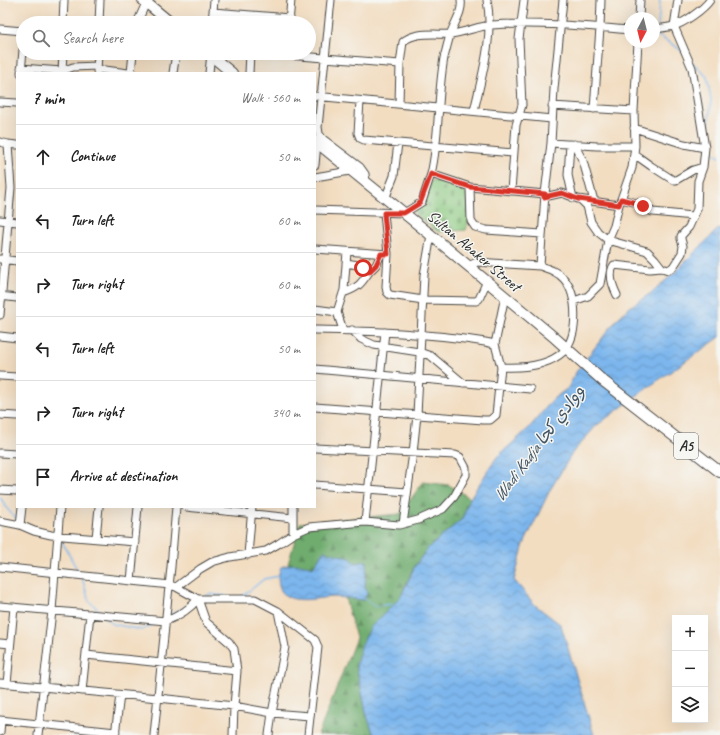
<!DOCTYPE html>
<html lang="en">
<head>
<meta charset="utf-8">
<style>
  :root { --surface:#fff; --page:#f6f6f6; --text:#222; --muted:#767676; --line:#e0e0e0 }
  body { margin:0; font-family:Caveat,"Playpen Sans Arabic",sans-serif; background:var(--page); color:var(--text) }
  .controls { position:absolute; right:12px; bottom:12px; display:grid; overflow:hidden; border-radius:0px; box-shadow:0 4px 16px #0002 }
  .controls button { width:36px; height:36px; display:grid; place-items:center; padding:0; border:0; border-bottom:1px solid var(--line); background:var(--surface); color:var(--text); font:20px sans-serif }
  .compass { position:absolute; left:624px; top:12px; width:36px; height:36px; border-radius:50%; background:var(--surface); box-shadow:0 4px 16px #0002; rotate:187deg }
  .stop { position:absolute; width:12px; height:12px; margin:-9px; border:3px solid #d93025; border-radius:50%; background:#fff }
  .stop.end { background:#d93025; border-color:#fff; box-shadow:0 1px 4px #0008 }
  .list { margin:0; padding:0; list-style:none }
  h2 { display:flex; justify-content:space-between; align-items:center; height:52px; margin:0; padding:0 16px; font-size:17px }
  h2 small { font-size:13px; font-weight:400; color:var(--muted) }
  .list li { display:grid; grid-template-columns:26px 1fr auto; gap:12px; align-items:center; box-sizing:border-box; height:64px; padding:0 16px; border-top:1px solid var(--line) }
  .list b { display:block; font-size:15px; white-space:nowrap }
  .list em { font-size:13px; font-style:normal; color:var(--muted) }
  .icon { flex:none; width:22px; height:22px; fill:none; stroke:currentColor; stroke-width:2; stroke-linecap:round; stroke-linejoin:round }
  .map { position:relative; flex:none; width:720px; height:735px; overflow:hidden }
  .search { position:absolute; background:var(--surface); box-shadow:0 4px 16px #0002; left:16px; top:16px; width:300px; height:44px; display:flex; align-items:center; gap:10px; box-sizing:border-box; padding:0 14px; border-radius:22px; color:var(--muted); font-size:15px }
  .panel { position:absolute; background:var(--surface); box-shadow:0 4px 16px #0002; left:16px; top:72px; width:300px; height:436px; border-radius:0px }
  .map>svg:first-child { display:block }
</style>
</head>
<body>
<div class="map">
<svg width="720" height="735" viewBox="0 0 720 735">
  <defs>
    <pattern id="forest-firs" width="22" height="20" patternUnits="userSpaceOnUse"><rect width="22" height="20" fill="#6fac6e"/><path d="M5 1l3.5 6h-7zM16 11l3.5 6h-7z" fill="#5b8c5b"/></pattern>
    <pattern id="cemetery-stones" width="16" height="16" patternUnits="userSpaceOnUse"><rect width="16" height="16" fill="#8ac87f"/><path d="M2 7V4a2 2 0 0 1 4 0v3zM10 15v-3a2 2 0 0 1 4 0v3z" fill="#71a368"/></pattern>
    <pattern id="water-waves" width="16" height="10" patternUnits="userSpaceOnUse"><rect width="16" height="10" fill="#7cb6ed"/><path d="M0 5q4-4 8 0t8 0" fill="none" stroke="#6694c0"/></pattern>
  </defs>
  <rect width="100%" height="100%" fill="#f6f6f2"/>
  <filter id="ink" filterUnits="userSpaceOnUse"><feTurbulence type="fractalNoise" baseFrequency=".025" numOctaves="2"/><feDisplacementMap in="SourceGraphic" scale="8" xChannelSelector="R" yChannelSelector="G"/><feConvolveMatrix kernelMatrix="1 2 1 2 8 2 1 2 1" color-interpolation-filters="sRGB"/></filter>
  <filter id="wash" filterUnits="userSpaceOnUse"><feTurbulence type="fractalNoise" baseFrequency=".012" numOctaves="4" result="noise"/><feDisplacementMap in="SourceGraphic" scale="16" xChannelSelector="R" yChannelSelector="G"/><feGaussianBlur stdDeviation="0.9" result="paint"/><feColorMatrix in="noise" values="0 0 0 0 0 0 0 0 0 0 0 0 0 0 0 0 0 1.4 0 .05"/><feComposite in="paint" operator="in"/></filter>
  <g filter="url(#wash)">
    <rect width="100%" height="100%" fill="#f2ddc1"/>
    <path fill="url(#forest-firs)" stroke="#4d6c4c" d="M423 482 449 485 470 498 462 519 428 548 415 566 400 598 371 627 356 665 367 716 374 735H318L356 638 345 598 363 600 367 594 365 585 367 561 355 563 350 558 324 551 313 567 288 564 300 523 400 514Z"/>
    <path fill="url(#cemetery-stones)" stroke="#5a7a55" d="M433 180 457 184 465 188C469 202 471 216 466 230L438 232 414 213 431 181Z"/>
    <path fill="url(#water-waves)" stroke="#54708c" d="M720 227V337L650 386 596 426 573 452 550 490 524 544 514 580 535 605 561 625 594 735H374L367 716 356 665 362 644 371 627 400 598 415 566 428 548 462 519 470 498 497 457 529 428 554 398 568 388 576 372 617 319 630 307 651 293 673 274Z
      M324 551 350 558 355 563 367 561 365 585 367 594 363 600C353 599 342 597 332 597 317 598 286 606 280 588 277 580 278 575 281 567 290 563 304 564 313 567Z"/>
    <g fill="none" stroke-linecap="round" stroke-linejoin="round">
      <path stroke="#7cb6ed" stroke-width="1.5" d="M658 26 660 1 659 0
        M657 31V35L678 48 682 52
        M693 63 707 77 711 100 708 130 709 150 720 157
        M0 497 8 510 17 519
        M60 538 79 573
        M82 578 89 601 101 612
        M206 596 210 594 226 596
        M243 596 264 579 279 576
        M363 598 375 606 393 604
        M169 616 184 608
        M106 618 113 624 142 630 155 623"/>
    </g>
  </g>
  <g filter="url(#ink)">
    <g fill="none" stroke-linecap="round" stroke-linejoin="round">
      <defs>
        <path id="minor" d="M331 0 318 127 319 134 323 139 360 167 365 174 366 183
          M461 0C463 12 454 23 450 35 448 42 446 50 444 58 437 97 440 136 431 174L470 187 471 221 475 227 486 230 542 234
          M213 12 290 18
          M639 18 640 0
          M63 23 64 0
          M99 23 100 0
          M137 23 146 3
          M212 23 214 0
          M289 23 291 0
          M0 29 23 31
          M654 29C660 28 667 28 673 26 683 24 704 9 710 0
          M262 53 400 64
          M21 68 62 71 73 67 97 66
          M97 69 128 73
          M62 71 63 53
          M97 71 98 53
          M21 73 23 50
          M131 73 133 53
          M173 73 176 53
          M209 73 211 53
          M249 73 250 53
          M315 96 552 119
          M360 101 358 133 360 138 364 140 513 153
          M0 102 17 103
          M399 104 400 64 403 42C414 31 436 35 450 34 464 33 478 26 492 25 538 22 584 26 630 30
          M552 106 634 111
          M594 109 600 28 601 0
          M474 111C482 75 494 37 487 0
          M634 128 684 144 705 148
          M0 142 8 144 11 188 0 315
          M551 143 597 146H635
          M8 144 17 145
          M570 144 568 175 573 198
          M574 144 583 161 594 201
          M634 154 651 166 673 180H676L693 170 703 167
          M315 165 317 143
          M315 177 350 171
          M470 187 545 194
          M511 191 516 125 522 105 519 39 524 0
          M544 197 562 193 578 199 619 205
          M385 199 394 176 398 143
          M621 199 641 204 646 209 653 212 693 216
          M581 200 587 206 591 222 598 232 608 240 647 251 655 259 662 268 668 270 673 267 682 253 683 246 681 239V236L689 227 697 209 698 181 703 167 705 148 692 68 674 26 678 0
          M315 210 404 213 414 207 422 202 431 174
          M384 213 388 254 386 287 387 292 390 295 423 300 476 301 479 299 487 281
          M0 220 17 222
          M315 249 388 254
          M0 259 17 261
          M346 263 358 265 369 272 376 265 381 254
          M468 266 477 262 540 266C549 269 558 272 564 279 578 295 579 336 563 352 548 366 521 368 501 367
          M540 266 545 194 551 143 554 89 563 0
          M343 293C358 288 361 284 369 272
          M617 295C613 287 608 274 614 265L650 269 662 268
          M0 296 17 298
          M574 301 588 296 600 284 608 240 614 226 619 205 632 168 635 146 634 111 638 42
          M315 309 337 312
          M315 330C372 331 429 333 485 342L495 344 501 367 496 415 490 420H483L315 407
          M343 330 337 312 344 290 347 252
          M352 330 361 339 374 345 419 352 431 356 463 383
          M0 336 17 338
          M495 344 505 296
          M315 369 530 389
          M0 376 17 377
          M0 415 17 416
          M0 453 17 454
          M315 485 407 492
          M0 490 17 491
          M186 507 293 518
          M0 521 20 525 34 531 51 535 135 542
          M365 522 385 332
          M403 524 413 453 417 415 424 275 431 235
          M20 525 22 507
          M293 534V507
          M96 538 99 507
          M248 555 252 507
          M0 567 170 585 176 587 198 599 206 622 229 642 234 649 237 671 234 706 233 735
          M131 581 138 507
          M176 587 200 569 212 562 230 557 266 551 278 544 293 534 309 527 365 522 399 525 418 520 443 509 454 497 466 475V468L460 457 455 455 315 448
          M0 606 166 621C179 616 189 610 198 599H255L278 611 315 640 318 647 308 735
          M0 643 10 644
          M86 655 237 671
          M0 683 158 698 234 706 272 713 310 716
          M7 684 14 607
          M82 691 90 614
          M0 720 116 732
          M0 732 1 721
          M38 735 52 611 60 507
          M115 735 120 695
          M154 735 171 567 176 507
          M269 735 272 713 285 647 278 611"/>
        <path id="highway" d="M143 0 171 23
          M208 53 232 73
          M315 141 431 235 555 338 602 380 720 472"/>
      </defs>
      <use href="#minor" stroke="#494642" stroke-width="9"/>
      <use href="#highway" stroke="#494642" stroke-width="12"/>
      <use href="#minor" stroke="#fff" stroke-width="7"/>
      <use href="#highway" stroke="#fff" stroke-width="10"/>
    </g>
  </g>
  <g fill="none" stroke-linecap="round" stroke-linejoin="round" filter="url(#ink)">
    <path stroke="#d93025" stroke-width="5" d="M363 268 369 272 376 265 381 254H388L384 213H404L420 203 431 174 470 187 545 194 544 197 562 193 578 199 619 205 621 199 640 204 643 206"/>
  </g>
  <g text-anchor="middle" dominant-baseline="central" stroke-width="3" stroke-linejoin="round" paint-order="stroke">
    <rect fill="#f6f6f2" stroke="#686867" stroke-width="1" x="674" y="433" width="24" height="26" rx="3"/>
    <g font-size="15" font-weight="bold" fill="#2b2b2b">
      <text x="686" y="446">A5</text>
    </g>
    <g font-size="16" fill="#2b2b2b" stroke="#f6f6f2">
      <text transform="translate(474 251) rotate(40)">Sultan Abaker Street</text>
    </g>
    <g font-size="17" font-style="italic" fill="#435565" stroke="#f6f6f2">
      <text transform="translate(539 443) rotate(-53)">Wadi Kadja ووادي كجا</text>
    </g>
  </g>
</svg>
<div class="controls">
<button>+</button>
<button>−</button>
<button><svg class="icon" aria-label="layers" viewBox="0 0 24 24"><path d="M12 4l9 5-9 5-9-5zM3 14l9 5 9-5"/></svg></button>
</div>
<svg class="compass" viewBox="-18 -18 36 36"><path d="M0-13l5 13h-10z" fill="#e53935"/><path d="M0 13l5-13h-10z" fill="#767676"/></svg>
<div class="stop" style="left:363px;top:268px"></div>
<div class="stop end" style="left:643px;top:206px"></div>
<div class="search"><svg class="icon" aria-label="search" viewBox="0 0 24 24"><circle cx="10" cy="10" r="6"/><path d="M15 15l6 6"/></svg>Search here</div>
<section class="panel">
<h2>7 min<small>Walk · 560 m</small></h2>
<ul class="list">
<li><svg class="icon" aria-label="ahead" viewBox="0 0 24 24"><path d="M12 20V5M6 11l6-6 6 6"/></svg><div><b>Continue</b></div><em>50 m</em></li>
<li><svg class="icon" aria-label="left" viewBox="0 0 24 24"><path d="M17 20v-9H6M10 6l-5 5 5 5"/></svg><div><b>Turn left</b></div><em>60 m</em></li>
<li><svg class="icon" aria-label="right" viewBox="0 0 24 24"><path d="M7 20v-9h11M14 6l5 5-5 5"/></svg><div><b>Turn right</b></div><em>60 m</em></li>
<li><svg class="icon" aria-label="left" viewBox="0 0 24 24"><path d="M17 20v-9H6M10 6l-5 5 5 5"/></svg><div><b>Turn left</b></div><em>50 m</em></li>
<li><svg class="icon" aria-label="right" viewBox="0 0 24 24"><path d="M7 20v-9h11M14 6l5 5-5 5"/></svg><div><b>Turn right</b></div><em>340 m</em></li>
<li><svg class="icon" aria-label="arrive" viewBox="0 0 24 24"><path d="M6 21V4h12l-3 4 3 4H6"/></svg><div><b>Arrive at destination</b></div></li>
</ul>
</section>
</div>
</body>
</html>
